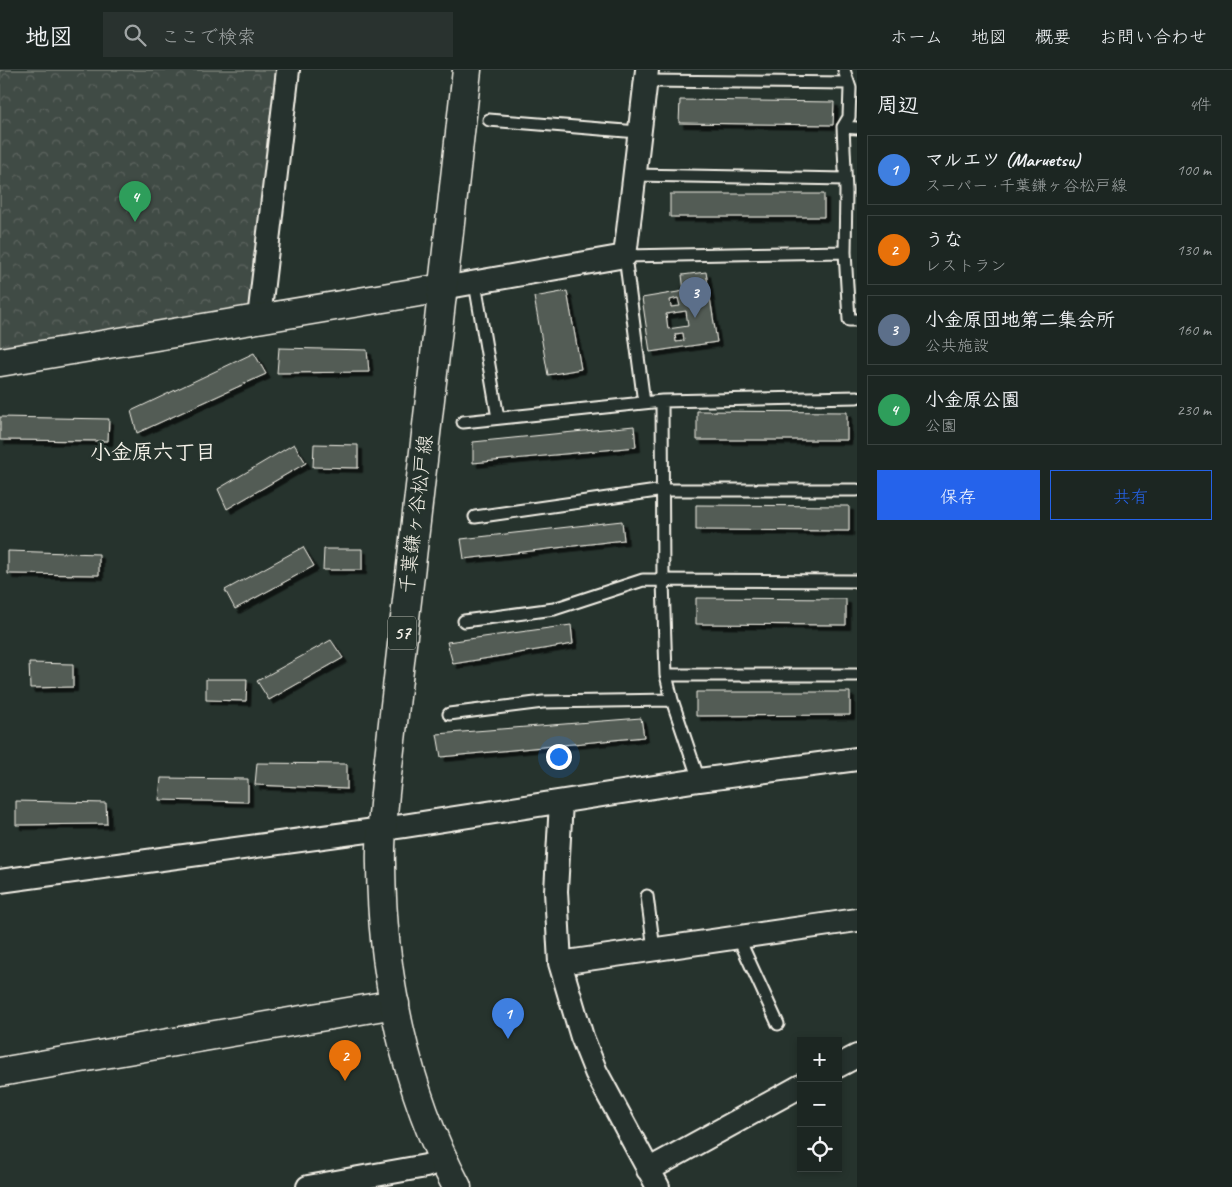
<!DOCTYPE html>
<html lang="ja">
<head>
<meta charset="utf-8">
<style>
  :root { --surface:#1c2622; --page:#29322f; --text:#f1f3f6; --muted:#a0a5a5; --line:#3a4340; --accent:#2563eb }
  body { margin:0; font-family:Caveat,"Klee One",sans-serif; background:var(--page); color:var(--text) }
  .controls { position:absolute; right:15px; bottom:15px; display:grid; overflow:hidden; border-radius:0px; box-shadow:0 2px 8px #0003 }
  .controls button { width:45px; height:45px; display:grid; place-items:center; padding:0; border:0; border-bottom:1px solid var(--line); background:var(--surface); color:var(--text); font:25px sans-serif }
  .you { position:absolute; left:558px; top:686px; width:18px; height:18px; margin:-12px; border:4px solid #fff; border-radius:50%; background:#1a73e8; box-shadow:0 0 0 8px #1a73e833 }
  .badge { display:grid; place-items:center; width:32px; height:32px; border-radius:50%; background:var(--accent); color:#fff; font-size:16px; font-weight:700 }
  .pin { position:absolute; translate:-50% -41px; filter:drop-shadow(0 1px 2px #0008) }
  .pin::after { content:''; position:absolute; top:26px; width:18px; height:15px; background:inherit; clip-path:polygon(0 0,100% 0,50% 100%) }
  .list { margin:0; padding:0; list-style:none }
  h2 { display:flex; justify-content:space-between; align-items:center; height:65px; margin:0; padding:0 20px; font-size:21px }
  h2 small { font-size:16px; font-weight:400; color:var(--muted) }
  .list li { display:grid; grid-template-columns:32px 1fr auto; gap:15px; align-items:center; box-sizing:border-box; height:70px; margin:0 10px 10px; padding:0 10px; border:1px solid var(--line); border-radius:0px }
  .list b { display:block; font-size:19px; white-space:nowrap }
  .list p { margin:0; font-size:16px; white-space:nowrap; color:var(--muted) }
  .list em { font-size:16px; font-style:normal; color:var(--muted) }
  .actions { display:flex; gap:10px; padding:15px 20px }
  .actions a { flex:1; padding:11px 0; border:1px solid var(--accent); border-radius:0px; text-align:center; font-size:18px; color:var(--accent) }
  .actions .main { background:var(--accent); color:#fff }
  .icon { flex:none; width:28px; height:28px; fill:none; stroke:currentColor; stroke-width:2; stroke-linecap:round; stroke-linejoin:round }
  .map { position:relative; flex:none; width:857px; height:1117px; overflow:hidden }
  header { display:flex; align-items:center; gap:30px; box-sizing:border-box; height:70px; padding:0 25px; background:var(--surface); border-bottom:1px solid var(--line) }
  header strong { font-size:24px }
  nav { display:flex; gap:28px; margin-inline-start:auto; font-size:18px }
  .search { width:350px; height:45px; background:var(--page); display:flex; align-items:center; gap:12px; box-sizing:border-box; padding:0 18px; border-radius:0px; color:var(--muted); font-size:19px }
  main { display:flex }
  aside { flex:1; background:var(--surface) }
  .map>svg:first-child { display:block }
</style>
</head>
<body>
<header>
<strong>地図</strong>
<div class="search"><svg class="icon" aria-label="search" viewBox="0 0 24 24"><circle cx="10" cy="10" r="6"/><path d="M15 15l6 6"/></svg>ここで検索</div>
<nav><a>ホーム</a><a>地図</a><a>概要</a><a>お問い合わせ</a></nav>
</header>
<main>
<div class="map">
<svg width="857" height="1117" viewBox="0 0 857 1117">
  <defs>
    <pattern id="forest-crowns" width="20" height="18" patternUnits="userSpaceOnUse" patternTransform="scale(1.25)"><rect width="20" height="18" fill="#414b45"/><path d="M2 6a3 3 0 1 1 6 0M12 15a3 3 0 1 1 6 0" fill="none" stroke="#5d6560"/></pattern>
    <filter id="shadow"><feDropShadow dx="4.5" dy="4.5" stdDeviation="0" flood-color="#0009"/></filter>
  </defs>
  <rect width="100%" height="100%" fill="#26332d"/>
  <filter id="ink" filterUnits="userSpaceOnUse"><feTurbulence type="fractalNoise" baseFrequency=".02" numOctaves="2"/><feDisplacementMap in="SourceGraphic" scale="10" xChannelSelector="R" yChannelSelector="G"/><feConvolveMatrix kernelMatrix="1 2 1 2 8 2 1 2 1" color-interpolation-filters="sRGB"/></filter>
  <g filter="url(#ink)">
    <path fill="url(#forest-crowns)" stroke="#9a9e96" d="M0 0H288L259 248 0 292Z"/>
    <path fill="#525c55" stroke="#f4f1e8" fill-rule="evenodd" filter="url(#shadow)" d="M680 30 834 32 833 55 679 53Z
      M670 124H824V147H670Z
      M706 202 717 272 650 282 642 228 684 221 682 205ZM678 228 680 236 671 237 670 230ZM686 241 688 256 668 259 666 244ZM683 263 684 271 676 272 675 264Z
      M567 221 581 299 548 305 534 227Z
      M279 278 367 280 369 302 277 303Z
      M254 283 266 304 137 363 131 341Z
      M697 341 847 342V370H697Z
      M0 347 109 349 108 371 0 370Z
      M634 356 636 377 473 393V372Z
      M294 374 306 393 227 439 218 419Z
      M314 374 358 375V398L313 397Z
      M696 435 849 436V461L696 460Z
      M622 451 624 470 464 489 461 469Z
      M303 477 314 496 235 539 225 520Z
      M324 479H362V500H323Z
      M8 481 99 484V505L8 504Z
      M696 528 846 529V555L696 554Z
      M571 555 573 574 453 594 447 572Z
      M331 570 343 588 269 630 257 611Z
      M29 593 73 594V617L30 618Z
      M206 609H247L246 631 206 630Z
      M696 622H850V645L696 646Z
      M641 648 644 667 441 687 437 664Z
      M257 693 347 694V719L255 715Z
      M161 708 248 709V732L159 730Z
      M16 731 106 733 107 754 16 755Z"/>
    <g fill="none" stroke-linecap="round" stroke-linejoin="round">
      <defs>
        <path id="lane" d="M844 0 850 18 849 47 843 57 846 121 845 182 849 250H857
          M646 11 848 13
          M489 50 638 62
          M843 57 857 58
          M634 105 845 109
          M475 213 498 348
          M662 331 663 510 666 605 672 630 699 710
          M644 333 625 186 845 182
          M463 352 662 331 857 327
          M475 447 664 420H857
          M464 551 554 539 643 510 857 511
          M666 605H857
          M449 644 543 632 672 630
          M647 826 654 879
          M738 867 778 954"/>
        <path id="street" d="M443 218 625 186 647 0
          M259 248 288 0
          M561 732 556 821 560 893 582 967 596 1002 658 1117
          M0 811 404 756 699 710 857 689
          M560 893 857 850
          M838 996 857 986
          M648 1100 801 1016
          M308 1117 426 1096 443 1090"/>
        <path id="secondary" d="M0 292 443 218
          M0 1002 395 934"/>
        <path id="primary" d="M457 1117C405 1019 382 906 381 795 380 771 383 747 385 723L446 189 467 0"/>
      </defs>
      <use href="#lane" stroke="#f4f1e8" stroke-width="15"/>
      <use href="#street" stroke="#f4f1e8" stroke-width="26"/>
      <use href="#secondary" stroke="#f4f1e8" stroke-width="31"/>
      <use href="#primary" stroke="#f4f1e8" stroke-width="31"/>
      <use href="#lane" stroke="#26332d" stroke-width="11"/>
      <use href="#street" stroke="#26332d" stroke-width="22"/>
      <use href="#secondary" stroke="#26332d" stroke-width="28"/>
      <use href="#primary" stroke="#26332d" stroke-width="28"/>
    </g>
  </g>
  <g text-anchor="middle" dominant-baseline="central" stroke-width="5" stroke-linejoin="round" paint-order="stroke">
    <rect fill="#26332d" stroke="#b6b8b0" stroke-width="1" x="388" y="546.5" width="28" height="33" rx="4"/>
    <g font-size="19" font-weight="bold" fill="#f4f1e8">
      <text x="402" y="563">57</text>
    </g>
    <g font-size="20" fill="#f4f1e8" stroke="#26332d">
      <text transform="translate(416 444) rotate(-83)">千葉鎌ヶ谷松戸線</text>
    </g>
    <g font-size="21" font-weight="bold" fill="#f4f1e8" stroke="#26332d">
      <text x="153" y="382">小金原六丁目</text>
    </g>
  </g>
</svg>
<div class="controls">
<button>+</button>
<button>−</button>
<button><svg class="icon" aria-label="locate" viewBox="0 0 24 24"><circle cx="12" cy="12" r="6"/><path d="M12 2v4M12 18v4M2 12h4M18 12h4"/></svg></button>
</div>
<div class="you"></div>
<div class="pin badge" style="left:508px;top:969px;background:#3f7fe0">1</div>
<div class="pin badge" style="left:345px;top:1011px;background:#e8710a">2</div>
<div class="pin badge" style="left:695px;top:248px;background:#5c6f8a">3</div>
<div class="pin badge" style="left:135px;top:152px;background:#2e9e5b">4</div>
</div>
<aside>
<h2>周辺<small>4件</small></h2>
<ul class="list">
<li><span class="badge" style="background:#3f7fe0">1</span><div><b>マルエツ (Maruetsu)</b><p>スーパー · 千葉鎌ヶ谷松戸線</p></div><em>100 m</em></li>
<li><span class="badge" style="background:#e8710a">2</span><div><b>うな</b><p>レストラン</p></div><em>130 m</em></li>
<li><span class="badge" style="background:#5c6f8a">3</span><div><b>小金原団地第二集会所</b><p>公共施設</p></div><em>160 m</em></li>
<li><span class="badge" style="background:#2e9e5b">4</span><div><b>小金原公園</b><p>公園</p></div><em>230 m</em></li>
</ul>
<div class="actions"><a class="main">保存</a><a>共有</a></div>
</aside>
</main>
</body>
</html>
